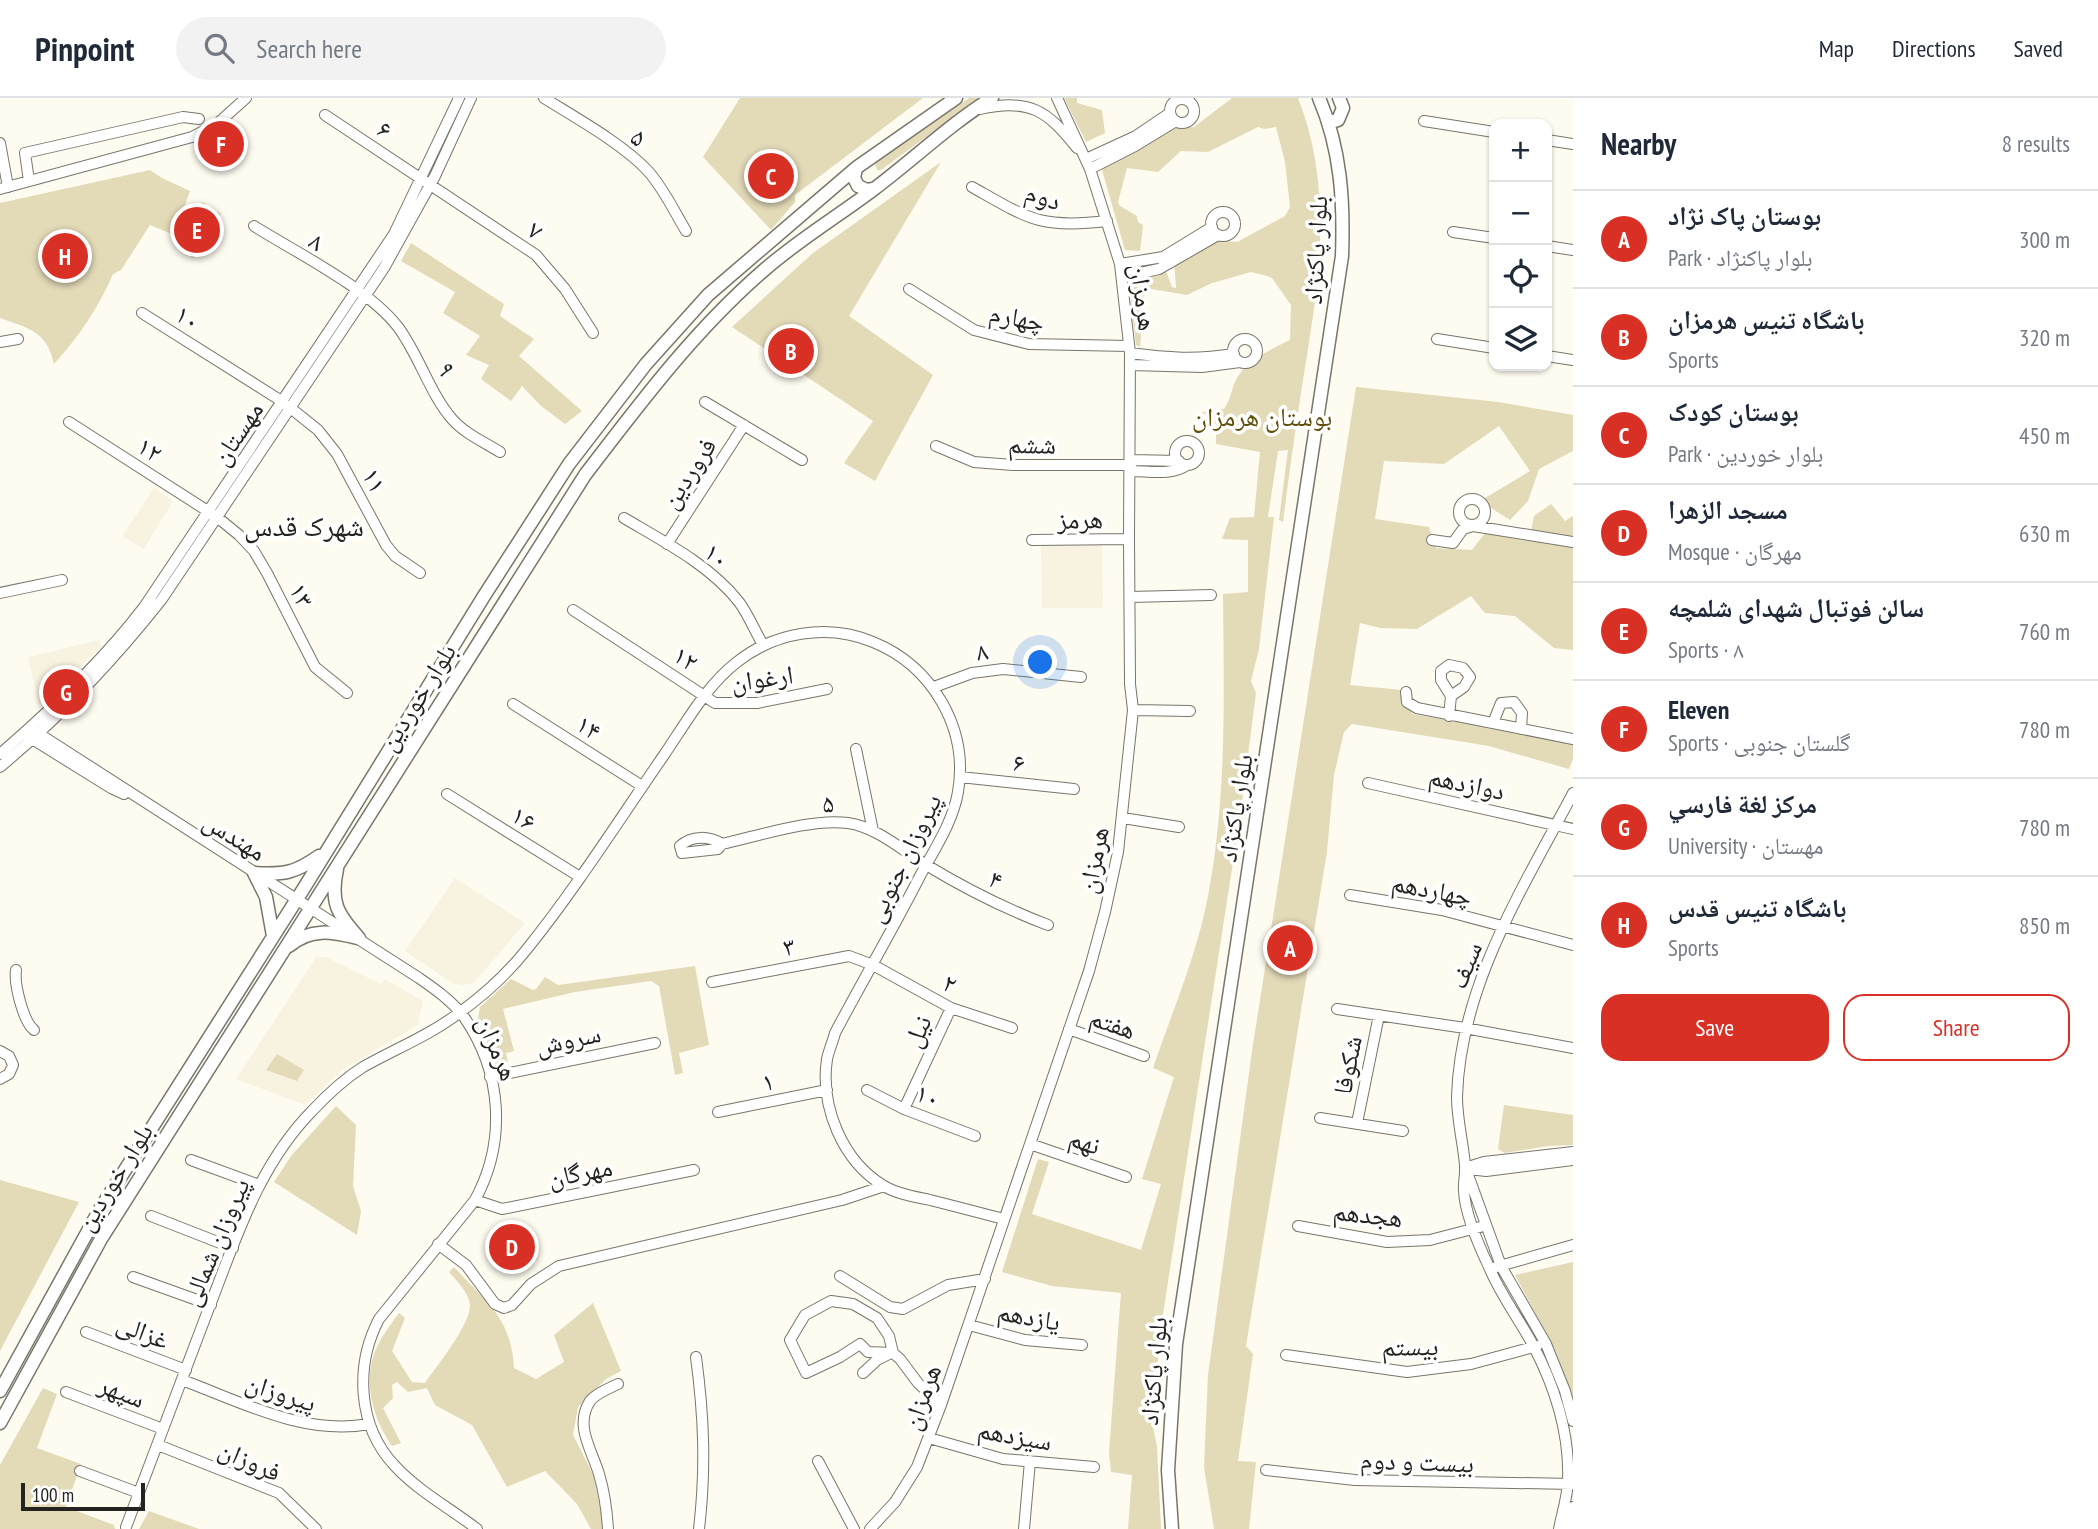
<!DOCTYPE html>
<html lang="en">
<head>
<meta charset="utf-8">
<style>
  :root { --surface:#fff; --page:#f2f2f3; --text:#1f2937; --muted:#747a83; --line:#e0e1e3; --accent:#d93025 }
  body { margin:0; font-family:"PT Sans Narrow","Noto Naskh Arabic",sans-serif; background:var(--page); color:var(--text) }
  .controls { position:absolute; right:21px; top:21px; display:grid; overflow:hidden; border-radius:14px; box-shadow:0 2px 5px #0004 }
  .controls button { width:63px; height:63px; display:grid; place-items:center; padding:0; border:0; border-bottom:2px solid var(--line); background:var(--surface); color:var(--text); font:35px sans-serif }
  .scale { position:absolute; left:21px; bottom:18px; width:124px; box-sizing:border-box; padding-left:7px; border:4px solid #24231f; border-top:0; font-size:19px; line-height:24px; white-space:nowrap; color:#24231f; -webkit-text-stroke:5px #fff; paint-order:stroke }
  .you { position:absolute; left:1041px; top:565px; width:24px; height:24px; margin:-18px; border:5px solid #fff; border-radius:50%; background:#1a73e8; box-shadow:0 0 0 10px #1a73e833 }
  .badge { display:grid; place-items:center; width:46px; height:46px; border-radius:50%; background:var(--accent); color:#fff; font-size:23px; font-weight:700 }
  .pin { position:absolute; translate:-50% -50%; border:4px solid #fff; box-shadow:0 2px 7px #0006 }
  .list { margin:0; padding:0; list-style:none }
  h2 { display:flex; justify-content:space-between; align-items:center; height:91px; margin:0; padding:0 28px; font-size:30px }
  h2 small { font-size:23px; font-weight:400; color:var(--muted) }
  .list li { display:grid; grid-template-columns:46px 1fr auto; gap:21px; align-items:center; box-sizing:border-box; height:98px; padding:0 28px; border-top:2px solid var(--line) }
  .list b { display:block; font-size:26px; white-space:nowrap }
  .list p { margin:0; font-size:23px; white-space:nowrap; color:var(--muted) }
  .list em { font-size:23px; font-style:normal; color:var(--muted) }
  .actions { display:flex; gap:14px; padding:21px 28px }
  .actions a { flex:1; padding:16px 0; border:2px solid var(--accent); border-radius:21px; text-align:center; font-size:24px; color:var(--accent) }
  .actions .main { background:var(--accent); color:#fff }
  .icon { flex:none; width:38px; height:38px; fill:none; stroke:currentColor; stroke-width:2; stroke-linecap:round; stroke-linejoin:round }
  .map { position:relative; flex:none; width:1573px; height:1431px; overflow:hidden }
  header { display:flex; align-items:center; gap:42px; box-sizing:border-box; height:98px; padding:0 35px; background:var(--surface); border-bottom:2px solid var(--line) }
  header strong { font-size:33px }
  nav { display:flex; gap:38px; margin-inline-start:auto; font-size:24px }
  .search { width:490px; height:63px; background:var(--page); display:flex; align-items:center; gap:18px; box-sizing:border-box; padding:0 24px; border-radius:38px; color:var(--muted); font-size:26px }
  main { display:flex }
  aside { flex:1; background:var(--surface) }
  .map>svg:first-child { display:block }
</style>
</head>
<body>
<header>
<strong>Pinpoint</strong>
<div class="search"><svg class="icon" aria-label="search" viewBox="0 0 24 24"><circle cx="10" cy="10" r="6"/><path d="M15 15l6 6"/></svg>Search here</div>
<nav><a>Map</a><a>Directions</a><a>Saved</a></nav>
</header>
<main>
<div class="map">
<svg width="1573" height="1431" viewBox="0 0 1573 1431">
  <rect width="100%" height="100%" fill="#fefbf0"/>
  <path fill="#f8f3e0" d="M154 390 173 403 144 451 122 438Z
    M1102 446 1103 510H1042L1041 447Z
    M99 542 101 549 39 607 28 559Z
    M455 780 525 825 474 885 464 887 454 886 405 853Z
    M316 859H326L381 886 385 881 423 903 418 927 342 972 305 1007 236 981Z"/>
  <path fill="#e3dab8" d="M740 0H923L795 97V104L771 132 703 59Z
    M969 0H979L881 72H877L875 65Z
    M1064 0H1077V5L1102 12 1105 35 1086 44Z
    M1232 0H1298C1337 98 1316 201 1300 301 1294 342 1288 383 1283 424L1279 422 1288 352 1278 353 1268 419H1274L1259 551 1251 583 1256 595 1240 719 1161 1229 1152 1325 1157 1348 1161 1431H1128L1132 1377 1111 1374 1109 1354 1121 1195 1052 1188 1002 1174 1038 1061 1049 1064 1032 1116 1141 1152 1161 1086 1142 1081 1174 979 1153 970C1172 914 1197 857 1208 798 1227 698 1224 597 1223 496L1248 494V442L1222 441 1230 420 1254 419 1260 354 1216 346V326L1202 314 1224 311C1230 302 1231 295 1234 286 1243 263 1270 252 1290 242L1291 207 1272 180 1267 178 1251 174 1212 185 1187 197 1145 190 1140 249 1136 247 1128 175 1164 168 1172 189 1176 190 1174 162 1211 142 1237 144 1285 118 1290 109 1285 64 1276 29 1264 31 1258 29 1208 54 1181 53 1158 74 1127 70 1118 104 1120 108 1137 118 1138 124 1143 127 1140 153 1125 152 1098 58 1159 30 1194 29Z
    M941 64 849 218 933 277 875 383 844 365 873 323 732 229 813 155Z
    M150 72 162 80 190 93 174 137 150 127 121 172 113 176C99 209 78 240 54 266 47 233 28 230 0 220V105Z
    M202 104 221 116 193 160 175 148Z
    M411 145 504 206 500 218 534 241 519 258 582 313 565 326 541 308 522 288 511 303 481 281 489 267 466 257 480 238 443 215 455 194 401 163Z
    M1356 289 1498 304 1573 317V353L1539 371 1528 403 1510 422 1480 403 1530 373 1499 328 1444 366 1384 363 1375 421 1429 429 1436 450 1472 452 1485 435 1529 443 1534 418 1551 406 1565 423 1573 418V552L1554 550 1515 518 1485 515 1471 498 1417 531 1380 530 1360 525 1350 587 1402 592 1405 606 1413 616 1573 645V661L1569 671 1489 648 1352 626 1344 634 1334 677 1327 754 1246 1248 1253 1256 1238 1363 1256 1364 1249 1431H1214L1204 1369 1208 1277 1252 953Z
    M695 868 709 947 679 955 683 975 675 977 659 888 651 883 575 894 503 911 514 953 506 955 508 964 496 967 478 921 480 909 511 881 533 892 536 891 545 879 558 887Z
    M277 956 304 972 297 983 266 972Z
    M1504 1007 1573 1017V1047L1548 1048 1505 1055 1498 1051Z
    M336 1008 356 1027 353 1088 361 1113 357 1137 274 1084 291 1058Z
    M0 1082 79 1104 0 1253Z
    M1573 1164V1300L1556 1254 1515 1177Z
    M454 1169C487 1205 511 1219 514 1270L536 1281 564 1264 554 1237 593 1205 621 1273 606 1281 578 1309 573 1337 593 1376 605 1431H591L577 1406 545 1373 507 1389 472 1327 435 1307 427 1290 408 1294 397 1284 392 1287 393 1300 383 1310 401 1345 392 1348C375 1324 365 1293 372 1263 376 1245 389 1229 399 1215L405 1220 392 1253 412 1284 425 1285C437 1268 471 1226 470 1207 469 1195 457 1183 449 1174Z
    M43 1290 57 1296 37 1350 81 1366 66 1409 114 1427 115 1431H0V1367Z
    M149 1413 199 1431H139Z"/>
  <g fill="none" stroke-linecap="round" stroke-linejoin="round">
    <defs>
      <path id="minor" d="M544 0C576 20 623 46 648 73 664 91 674 113 686 133
        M1170 13a12 12 0 1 1 24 0a12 12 0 1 1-24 0Z
        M980 11C1029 0 1047 12 1077 50
        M325 17 536 157 565 191 593 235
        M1424 23 1494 34
        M1547 42 1573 46
        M0 45 8 89
        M1086 61 1136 38 1170 15
        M1090 71 1135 48 1176 23
        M29 83 25 55 183 19 199 21
        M972 89C1029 121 1040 131 1107 123
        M0 91 192 39 217 26 246 0
        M1211 126a12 12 0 1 1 24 0a12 12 0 1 1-24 0Z
        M254 128C297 155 368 190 398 229 419 257 430 296 452 321 464 335 484 344 500 354
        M1453 134 1494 140
        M1547 148 1573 152
        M1120 166 1163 159 1212 129
        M1122 179 1159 171 1218 137
        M909 191 974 232 1029 246 1129 248
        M142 215 283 304 318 332 337 356 386 447 395 458 420 475
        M1437 241 1494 250
        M1233 253a12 12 0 1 1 24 0a12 12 0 1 1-24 0Z
        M0 244 18 241
        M1130 255C1167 260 1196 262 1234 256
        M1547 258 1573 262
        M1130 267 1202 269 1240 264
        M705 304 802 362
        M69 324 217 419 239 437 254 453 267 475 315 569 347 595
        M1175 355a12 12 0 1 1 24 0a12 12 0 1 1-24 0Z
        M936 348 974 364 1013 367H1131
        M1131 362 1179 363
        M1131 373C1149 373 1172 378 1187 367
        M1459 414a13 13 0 1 1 26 0a13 13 0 1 1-26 0Z
        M624 420C663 443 710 467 739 504 748 516 755 533 763 547
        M1032 442 1129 441
        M1432 442 1453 445 1463 431 1473 428 1573 444
        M667 446 744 327
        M0 495 62 482
        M1130 499 1211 497
        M573 512 715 605H757L827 591
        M934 589 972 575 1003 571 1081 579
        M1406 594 1407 604 1417 610 1573 641
        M513 606 642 688
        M1133 612 1190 613
        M1449 618 1451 598 1464 589 1470 579 1463 570 1449 567 1441 573V582L1451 598
        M1493 625 1501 605 1514 604 1522 615 1521 631
        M30 630 419 880C435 891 452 903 464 919 502 974 507 1043 475 1102L379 1221C355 1267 357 1328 395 1368 418 1393 450 1410 477 1431
        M29 639 111 690 124 696
        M856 651 873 733
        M0 656C51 612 103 563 144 509L394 136 459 0
        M0 669C60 619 114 562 162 501L384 170 435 78 471 0
        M960 679 1074 691
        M1368 685 1573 731
        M447 696 580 779
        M1123 720 1179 729
        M722 746C709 738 692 737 680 748L682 755 718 751 722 746C758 738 812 720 848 725 877 729 903 753 928 768 966 791 1006 811 1048 827
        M1350 797 1442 812 1573 847
        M16 872C14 886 23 923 34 932
        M712 884 849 858 873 867 951 910 1012 930
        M1337 911 1465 930 1573 950
        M1069 931 1144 958
        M0 953 9 958 13 967 9 976 0 981
        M490 979 655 945
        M867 992 904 1011 975 1038
        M904 1011 951 910
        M718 1014 827 992
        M1320 1020 1403 1033
        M1357 1025 1379 917
        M1030 1046 1126 1079
        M191 1062 259 1087
        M1465 1070 1484 1064 1573 1054
        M1469 1071 1486 1073 1573 1062
        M1467 1074 1501 1168 1546 1246 1565 1293 1573 1323
        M475 1102 502 1111 694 1072
        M151 1118 233 1150
        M1298 1128 1387 1144 1430 1142 1480 1129
        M438 1146 466 1167 495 1206 504 1210 512 1207 531 1186 559 1168 842 1102 884 1088
        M1496 1169 1573 1147
        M840 1178 890 1209 903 1211 948 1187 985 1181
        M133 1179 211 1207
        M969 1227 1025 1242 1082 1247
        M86 1234 186 1272
        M893 1255 868 1254 860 1246 840 1259 806 1275 790 1242 805 1217 831 1203 853 1206 877 1220 889 1238 893 1255 900 1261 918 1285 941 1307
        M1286 1257 1407 1274 1471 1266 1537 1248
        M696 1259C704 1319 706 1370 699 1431
        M863 1275 877 1262 889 1256
        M182 1282C242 1304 304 1338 369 1326
        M66 1294 163 1331
        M929 1340 1003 1361 1094 1369
        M158 1347 279 1395 316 1431
        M818 1363 854 1431
        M1266 1372 1355 1382 1573 1386
        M80 1373 139 1395
        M126 1429C153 1358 180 1286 207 1215 235 1144 257 1069 312 1013 327 997 344 981 363 969 395 951 430 937 459 915 484 897 508 875 527 851 576 790 619 722 664 657 686 625 706 588 737 564 775 534 828 525 873 544 932 568 969 630 958 694 953 724 934 752 920 778 893 831 863 882 835 935 833 943 829 952 827 961 820 1008 842 1063 884 1088 897 1096 916 1099 930 1102 955 1108 980 1115 1004 1121
        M608 1431C607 1414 604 1393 599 1376 592 1352 574 1328 590 1303 596 1295 610 1290 618 1286
        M870 1431 895 1404 917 1369 941 1307 1089 873 1105 814 1118 754 1133 612 1130 586 1129 441 1130 255 1120 166 1090 71 1057 0
        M1024 1431 1030 1363
        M1559 1431C1562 1416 1567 1400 1568 1384 1570 1337 1555 1289 1533 1247 1519 1221 1500 1196 1489 1169 1479 1148 1465 1116 1464 1093 1463 1085 1466 1076 1465 1067 1463 1044 1457 1022 1457 999 1460 888 1523 790 1573 695
        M1569 1431 1573 1409"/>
      <path id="major" d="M1328 21 1331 24 1338 22 1343 10 1339 0
        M856 70 854 80 858 88 867 92 873 91
        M337 771C330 804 337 816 359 840
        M254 775C284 777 295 775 319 758
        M254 775 266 799 273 838
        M289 848C311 829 332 834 358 840
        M0 1293 99 1113 304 790 484 498 569 366 646 266 708 197 856 70 956 0
        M0 1325 101 1141 585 377C640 305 694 233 763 173 798 142 837 119 874 91 914 61 950 26 992 0
        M1172 1431 1168 1372 1176 1246 1342 158C1344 103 1341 51 1319 0"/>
    </defs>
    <use href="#minor" stroke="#78756b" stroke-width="12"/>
    <use href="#major" stroke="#78756b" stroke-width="15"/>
    <use href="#minor" stroke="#fff" stroke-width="10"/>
    <use href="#major" stroke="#fff" stroke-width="12"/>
  </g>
  <g text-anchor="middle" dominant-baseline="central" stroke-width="7" stroke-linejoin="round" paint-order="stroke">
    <g font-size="26" fill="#24231f" stroke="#fff">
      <text transform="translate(385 31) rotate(33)">۶</text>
      <text transform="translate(639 39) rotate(37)">۵</text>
      <text transform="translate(1043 98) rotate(17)">دوم</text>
      <text transform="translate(536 132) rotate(37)">۷</text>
      <text transform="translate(317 143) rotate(32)">۸</text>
      <text transform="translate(1315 152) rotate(-87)">بلوار پاکنژاد</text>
      <text transform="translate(1144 199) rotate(82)">هرمزان</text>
      <text transform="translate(188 219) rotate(32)">۱۰</text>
      <text transform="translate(1017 219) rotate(11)">چهارم</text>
      <text transform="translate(447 271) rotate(63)">۹</text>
      <text transform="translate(237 335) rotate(-56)">مهستان</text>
      <text transform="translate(1032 346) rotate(1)">ششم</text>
      <text transform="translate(150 351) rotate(33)">۱۲</text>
      <text transform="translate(688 375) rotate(-57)">فروردین</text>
      <text transform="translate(375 382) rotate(62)">۱۱</text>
      <text transform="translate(1080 421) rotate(-1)">هرمز</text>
      <text transform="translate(717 457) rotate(38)">۱۰</text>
      <text transform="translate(302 497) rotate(63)">۱۳</text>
      <text transform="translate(982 553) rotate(-9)">۸</text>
      <text transform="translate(686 560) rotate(33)">۱۲</text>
      <text transform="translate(762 580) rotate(-8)">ارغوان</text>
      <text transform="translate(417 599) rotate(-58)">بلوار خوردین</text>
      <text transform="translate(589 629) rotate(33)">۱۴</text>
      <text transform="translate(1019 664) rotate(6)">۶</text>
      <text transform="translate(1467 685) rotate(12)">دوازدهم</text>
      <text transform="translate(828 705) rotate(-3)">۵</text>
      <text transform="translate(1235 710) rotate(-81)">بلوار پاکنژاد</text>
      <text transform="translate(524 720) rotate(32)">۱۶</text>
      <text transform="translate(235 738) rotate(32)">مهندس</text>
      <text transform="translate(903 760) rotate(-64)">پیروزان جنوبی</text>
      <text transform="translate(1093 762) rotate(-79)">هرمزان</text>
      <text transform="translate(996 781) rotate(29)">۴</text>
      <text transform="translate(1432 791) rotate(11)">چهاردهم</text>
      <text transform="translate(789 848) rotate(-11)">۳</text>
      <text transform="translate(1465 867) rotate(-68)">سیف</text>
      <text transform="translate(950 885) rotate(27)">۲</text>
      <text transform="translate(1113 925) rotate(19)">هفتم</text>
      <text transform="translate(917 933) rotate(-65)">نیل</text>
      <text transform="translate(568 941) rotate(-12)">سروش</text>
      <text transform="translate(498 950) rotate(67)">هرمزان</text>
      <text transform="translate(1347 967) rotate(-79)">شکوفا</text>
      <text transform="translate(768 983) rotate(-11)">۱</text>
      <text transform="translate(928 997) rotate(22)">۱۰</text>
      <text transform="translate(1085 1043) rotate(19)">نهم</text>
      <text transform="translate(580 1074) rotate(-11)">مهرگان</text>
      <text transform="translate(114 1079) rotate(-58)">بلوار خوردین</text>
      <text transform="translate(1368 1116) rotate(6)">هجدهم</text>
      <text transform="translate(215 1144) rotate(-67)">پیروزان شمالی</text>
      <text transform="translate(1029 1218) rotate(10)">یازدهم</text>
      <text transform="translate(143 1233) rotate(21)">غزالی</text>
      <text transform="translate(1410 1248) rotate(-1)">بیستم</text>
      <text transform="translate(1153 1273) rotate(-85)">بلوار پاکنژاد</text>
      <text transform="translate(122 1293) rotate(21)">سپهر</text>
      <text transform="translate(281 1294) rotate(18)">پیروزان</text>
      <text transform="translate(921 1299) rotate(-70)">هرمزان</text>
      <text transform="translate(1015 1337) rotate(10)">سیزدهم</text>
      <text transform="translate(250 1362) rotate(24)">فروزان</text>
      <text transform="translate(1417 1363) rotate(2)">بیست و دوم</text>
    </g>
    <g font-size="26" fill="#60500b" stroke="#fff">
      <text x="1262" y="318">بوستان هرمزان</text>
    </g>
    <g font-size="28" fill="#24231f" stroke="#fff">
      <text x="304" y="427">شهرک قدس</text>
    </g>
  </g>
</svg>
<div class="controls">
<button>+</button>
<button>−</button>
<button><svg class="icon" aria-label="locate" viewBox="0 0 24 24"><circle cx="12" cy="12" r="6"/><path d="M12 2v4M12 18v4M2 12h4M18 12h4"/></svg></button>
<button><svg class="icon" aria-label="layers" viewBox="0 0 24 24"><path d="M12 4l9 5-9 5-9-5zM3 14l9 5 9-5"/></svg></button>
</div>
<div class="scale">100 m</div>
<div class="you"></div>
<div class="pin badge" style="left:1290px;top:850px">A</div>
<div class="pin badge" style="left:791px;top:253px">B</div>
<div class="pin badge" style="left:771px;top:78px">C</div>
<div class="pin badge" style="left:512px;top:1149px">D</div>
<div class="pin badge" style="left:197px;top:132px">E</div>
<div class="pin badge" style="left:221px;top:46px">F</div>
<div class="pin badge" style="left:66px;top:594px">G</div>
<div class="pin badge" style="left:65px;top:158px">H</div>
</div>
<aside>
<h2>Nearby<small>8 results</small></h2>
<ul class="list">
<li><span class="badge">A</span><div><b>بوستان پاک نژاد</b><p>Park · بلوار پاکنژاد</p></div><em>300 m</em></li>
<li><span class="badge">B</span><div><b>باشگاه تنیس هرمزان</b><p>Sports</p></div><em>320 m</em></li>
<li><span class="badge">C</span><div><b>بوستان کودک</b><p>Park · بلوار خوردین</p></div><em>450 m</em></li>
<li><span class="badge">D</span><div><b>مسجد الزهرا</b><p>Mosque · مهرگان</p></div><em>630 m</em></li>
<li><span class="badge">E</span><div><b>سالن فوتبال شهدای شلمچه</b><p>Sports · ۸</p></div><em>760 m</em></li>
<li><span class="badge">F</span><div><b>Eleven</b><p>Sports · گلستان جنوبی</p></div><em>780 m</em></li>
<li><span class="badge">G</span><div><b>مركز لغة فارسي</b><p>University · مهستان</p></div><em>780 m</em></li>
<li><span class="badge">H</span><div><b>باشگاه تنیس قدس</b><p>Sports</p></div><em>850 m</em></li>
</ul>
<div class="actions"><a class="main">Save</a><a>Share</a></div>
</aside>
</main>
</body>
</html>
